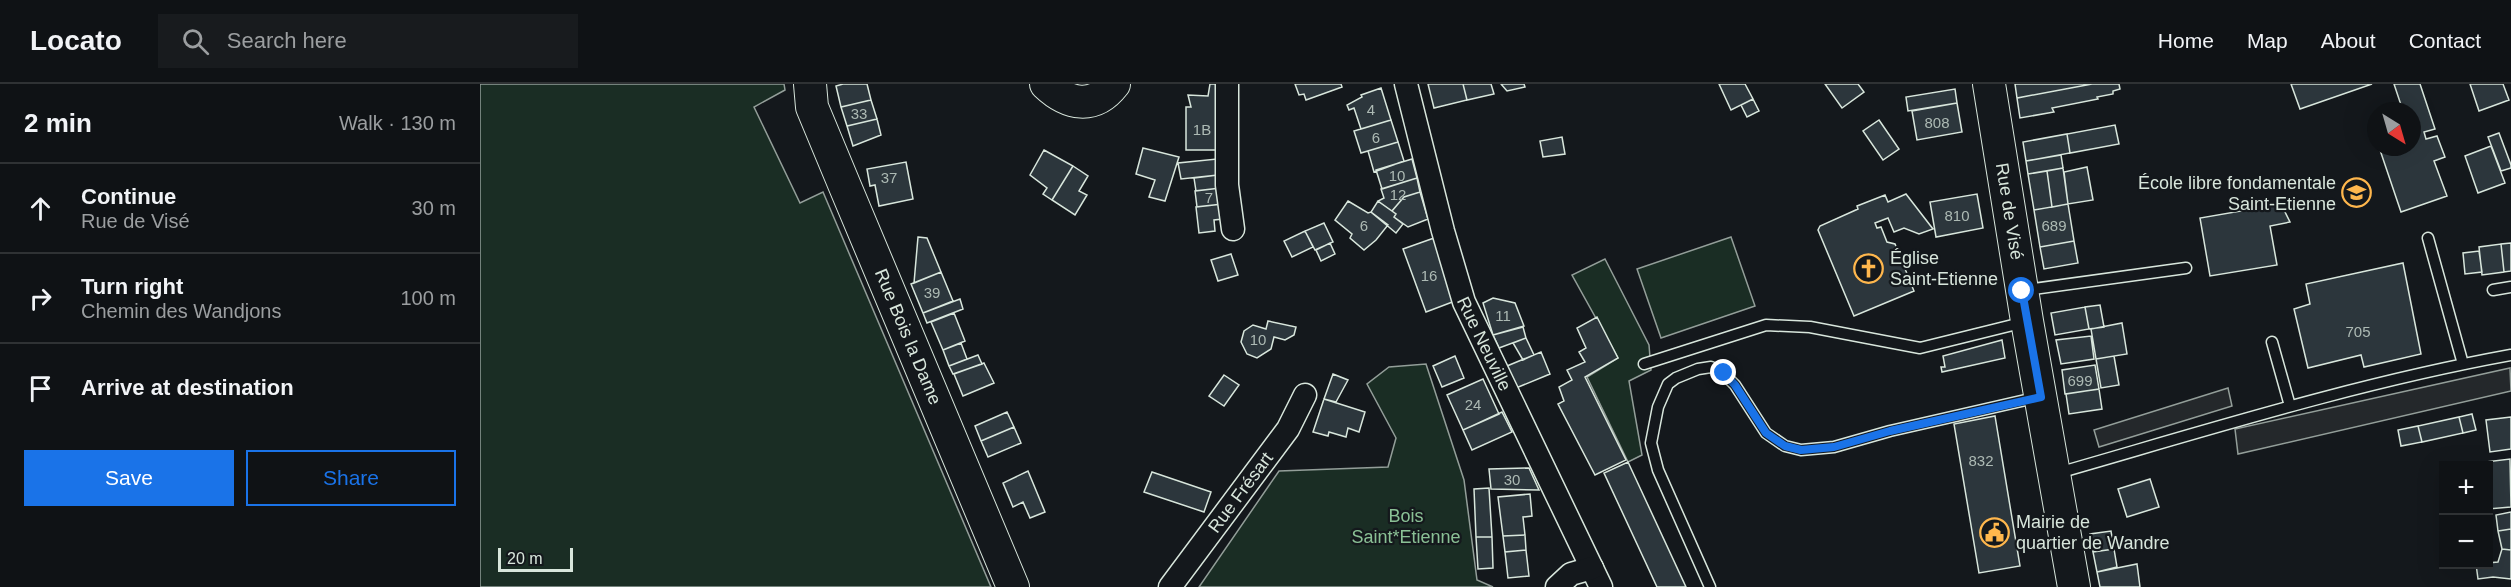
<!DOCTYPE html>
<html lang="en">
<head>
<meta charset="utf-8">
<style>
  :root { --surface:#0f1215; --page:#181b1e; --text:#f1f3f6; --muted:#9b9ea0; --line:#2f3234; --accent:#1a73e8 }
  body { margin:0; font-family:Helvetica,sans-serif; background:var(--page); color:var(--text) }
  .controls { position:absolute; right:18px; bottom:18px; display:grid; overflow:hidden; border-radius:0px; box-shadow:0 6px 24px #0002 }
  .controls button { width:54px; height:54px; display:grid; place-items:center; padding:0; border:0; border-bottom:2px solid var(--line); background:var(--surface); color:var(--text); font:30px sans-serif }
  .compass { position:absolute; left:1887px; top:18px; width:54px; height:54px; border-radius:50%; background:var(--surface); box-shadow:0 6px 24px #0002; rotate:143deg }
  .scale { position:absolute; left:18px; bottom:15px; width:75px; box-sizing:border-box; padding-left:6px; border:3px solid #d8e6dc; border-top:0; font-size:16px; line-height:21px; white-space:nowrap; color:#d8e6dc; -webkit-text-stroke:4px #14181c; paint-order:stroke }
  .stop { position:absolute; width:18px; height:18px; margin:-14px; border:4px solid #1a73e8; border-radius:50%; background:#fff }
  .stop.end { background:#1a73e8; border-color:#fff; box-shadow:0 2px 6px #0008 }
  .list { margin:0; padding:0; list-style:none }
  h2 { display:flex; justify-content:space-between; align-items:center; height:78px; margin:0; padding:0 24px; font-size:26px }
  h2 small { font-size:20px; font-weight:400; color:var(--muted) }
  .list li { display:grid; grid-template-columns:39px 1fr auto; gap:18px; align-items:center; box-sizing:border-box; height:90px; padding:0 24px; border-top:2px solid var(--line) }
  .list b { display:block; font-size:22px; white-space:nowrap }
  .list p { margin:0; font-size:20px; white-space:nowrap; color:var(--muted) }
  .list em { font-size:20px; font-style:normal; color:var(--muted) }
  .actions { display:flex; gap:12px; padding:18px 24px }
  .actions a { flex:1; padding:14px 0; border:2px solid var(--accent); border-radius:0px; text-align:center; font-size:21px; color:var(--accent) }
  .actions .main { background:var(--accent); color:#fff }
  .icon { flex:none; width:33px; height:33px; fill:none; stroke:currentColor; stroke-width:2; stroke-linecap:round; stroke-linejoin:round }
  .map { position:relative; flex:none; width:2031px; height:503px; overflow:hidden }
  header { display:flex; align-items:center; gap:36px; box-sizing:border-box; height:84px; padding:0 30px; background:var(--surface); border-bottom:2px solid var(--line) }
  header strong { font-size:28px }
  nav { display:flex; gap:33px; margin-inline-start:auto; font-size:21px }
  .search { width:420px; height:54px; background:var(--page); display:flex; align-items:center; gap:15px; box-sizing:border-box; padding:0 21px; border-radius:0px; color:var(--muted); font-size:22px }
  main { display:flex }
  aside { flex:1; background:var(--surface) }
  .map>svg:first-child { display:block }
</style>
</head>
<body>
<header>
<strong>Locato</strong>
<div class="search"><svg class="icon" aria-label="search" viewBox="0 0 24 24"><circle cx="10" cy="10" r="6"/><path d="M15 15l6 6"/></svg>Search here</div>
<nav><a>Home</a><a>Map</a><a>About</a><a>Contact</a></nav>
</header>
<main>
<aside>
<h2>2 min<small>Walk · 130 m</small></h2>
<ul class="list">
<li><svg class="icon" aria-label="ahead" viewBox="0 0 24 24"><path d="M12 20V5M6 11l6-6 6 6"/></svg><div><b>Continue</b><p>Rue de Visé</p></div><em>30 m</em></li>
<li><svg class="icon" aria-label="right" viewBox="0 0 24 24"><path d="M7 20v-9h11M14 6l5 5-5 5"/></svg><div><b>Turn right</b><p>Chemin des Wandjons</p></div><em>100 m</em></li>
<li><svg class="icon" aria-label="arrive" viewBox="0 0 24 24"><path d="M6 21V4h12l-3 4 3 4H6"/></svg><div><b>Arrive at destination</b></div></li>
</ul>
<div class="actions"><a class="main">Save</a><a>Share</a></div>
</aside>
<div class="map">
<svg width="2031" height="503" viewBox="0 0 2031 503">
  <rect width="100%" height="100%" fill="#14181c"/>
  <path fill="#1a2d24" stroke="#939e99" stroke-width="1.5" d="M0 0H304L305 6 274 23 320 119 343 108 511 503H0Z
    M1251 153 1275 222 1181 254 1157 185Z
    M1125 175 1169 261 1171 286 1149 297 1162 371 1148 378 1107 293 1138 274 1092 191Z
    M946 280 984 396 997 496 1013 503H719L799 387 908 383 916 354 887 300 909 283Z"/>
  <path fill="#24282b" stroke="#939e99" stroke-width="1.5" d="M2030 284 2031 307 1758 370 1755 345Z
    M1748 304 1752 322 1619 363 1614 346Z"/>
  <path fill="#2c363c" stroke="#d8e6dc" stroke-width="1.5" d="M363 0H387L391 16 361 23 356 2Z
    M730 0H739L738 66H706V23H711L708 11 728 12Z
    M815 0H861L862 3 826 16 824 10 819 11Z
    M948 0H983L987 16 954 24Z
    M983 0H1011L1014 10 987 16Z
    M1021 0H1044L1045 3 1027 7Z
    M1239 0H1265L1273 15 1251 26Z
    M1345 0H1378L1384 8 1362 24Z
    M1535 0H1612L1537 14Z
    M1612 0H1639L1640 5 1633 7V10L1617 13 1618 15 1572 24 1574 28 1540 34 1537 14Z
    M1811 0H1892L1820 25Z
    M1914 0H1940L1955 45 1944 48 1946 55 1957 52 1965 73 1954 77 1967 112 1921 128 1899 63H1932V27H1923Z
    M1990 0H2023L2029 16 1999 27Z
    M901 4 911 36 881 45 874 24 869 26 867 21 882 13 881 11Z
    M1475 5 1477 19 1428 27 1426 13Z
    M1273 15 1279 27 1267 33 1261 21Z
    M391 16 397 35 367 42 361 23Z
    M1477 19 1482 48 1437 56 1432 27Z
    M397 35 401 51 373 62 367 42Z
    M911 36 918 58 881 69 874 47Z
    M1399 36 1419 65 1403 76 1383 47Z
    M1635 41 1639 60 1590 69 1587 50Z
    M2019 49 2031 81V84L2021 87 2008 53Z
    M1587 50 1590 69 1546 77 1543 58Z
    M1082 53 1085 70 1063 73 1060 57Z
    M918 58 924 77 894 88 888 67Z
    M2011 62 2025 99 1998 109 1985 72Z
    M663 64 699 73 685 117 669 113 675 96 656 90Z
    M564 66 593 82 572 116 563 110 567 104 550 91Z
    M1581 71 1583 84 1548 90 1546 77Z
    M737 75 738 91 701 95 698 79Z
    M932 75 937 94 902 105 896 86Z
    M426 78 433 115 399 122 395 101 390 102 387 85Z
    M593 82 608 92 599 107 607 111 595 131 572 116Z
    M1607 83 1613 116 1588 120 1584 88Z
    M1583 84 1588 120 1572 123 1567 87Z
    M1567 87 1572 123 1554 126 1548 90Z
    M738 91 740 104 716 107 714 94Z
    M937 94 940 108 924 113 912 127 898 117 904 114 901 105Z
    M740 104 742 120 717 123 715 107Z
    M940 108 948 135 928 143 914 133 916 130 912 127 924 113Z
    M1426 110 1453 145 1439 150 1424 144 1414 148 1408 134 1395 139 1397 144 1401 143 1407 158 1415 160 1434 207 1374 232 1338 146 1340 142 1378 125 1377 122 1405 111 1408 118Z
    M1497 110 1503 144 1456 153 1450 118Z
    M868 117 888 129 891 128 908 141 896 156 884 166 870 154 872 150 855 136Z
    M898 117 916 130 914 133 923 140 916 149 891 128Z
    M742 120 743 135 734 136 735 147 719 149 716 123Z
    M1588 120 1594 157 1560 163 1554 126Z
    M1801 120 1810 138 1790 142 1797 181 1730 192 1720 134Z
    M844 139 853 158 835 166 825 147Z
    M825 147 833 163 812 173 804 157Z
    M438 153 447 154 461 188 434 199Z
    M954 154 975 217 946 228 923 165Z
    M1594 157 1598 179 1564 185 1560 163Z
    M850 159 855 170 841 177 836 166Z
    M2031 159V187L2024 188 2021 160Z
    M2021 160 2024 188 2002 191 1999 163Z
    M1999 167 2002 188 1985 190 1983 169Z
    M751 170 758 191 738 197 731 176Z
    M1923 179 1941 270 1884 283 1881 271 1828 284 1814 225 1830 220 1826 200Z
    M461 188 473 217 443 229 431 200Z
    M1013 214 1035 219 1044 242 1013 251 1003 219Z
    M480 215 483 225 447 239 443 229Z
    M1620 221 1624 243 1609 245 1605 223Z
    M1605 223 1609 245 1575 251 1571 229Z
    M474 229 485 257 463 266 451 238Z
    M1117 233 1138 274 1105 293 1146 376 1115 391 1078 320 1084 317 1079 303 1092 296 1087 286 1105 278 1099 268 1106 264 1097 244Z
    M788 237 816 243 814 251 805 256 794 253 791 265 777 274 767 270 761 258 764 247 773 241 786 245Z
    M1642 239 1647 270 1616 275 1611 245Z
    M1043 243 1046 254 1019 264 1013 251Z
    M1611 252 1614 275 1581 280 1576 256Z
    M1046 254 1054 271 1043 276 1033 259Z
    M1522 256 1525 274 1462 288 1461 283H1465L1463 272Z
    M481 259 487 275 469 282 463 266Z
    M1061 268 1070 290 1036 304 1027 282Z
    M498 271 502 280 473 290 469 282Z
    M975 272 984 294 962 303 953 282Z
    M1634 272 1639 301 1621 304 1616 275Z
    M504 279 514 299 483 312 474 290Z
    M1615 281 1619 305 1585 310 1582 286Z
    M853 290 868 296 856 318 844 315Z
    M744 291 759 301 744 322 729 312Z
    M1003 295 1019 330 983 346 967 311Z
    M1619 305 1622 325 1589 330 1586 310Z
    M844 315 885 328 879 348 868 344 866 353 849 348 848 352 833 348Z
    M527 328 534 343 501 357 495 342Z
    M1022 328 1032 348 992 366 983 346Z
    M1992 330 1996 346 1983 349 1979 333Z
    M1515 332 1540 482 1499 489 1474 340Z
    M1979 333 1983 349 1942 358 1938 342Z
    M2031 333V365L2010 368 2006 336Z
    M1938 342 1942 358 1921 362 1918 346Z
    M534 343 541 359 508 373 501 357Z
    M2030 375 2031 423 2008 425V382L1989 380Z
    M1148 378 1206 503H1177L1124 389Z
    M1049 384 1059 406 1011 405 1009 385Z
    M548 387 565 428 550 434 543 418 533 423 523 399Z
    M672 388 731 408 724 428 664 408Z
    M1670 395 1679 423 1647 433 1638 405Z
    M1009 404 1012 453H996L994 405Z
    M1050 410 1052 432 1043 433 1045 451 1023 452 1018 413Z
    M2031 428V445L2018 447 2016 431Z
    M2031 445V466L2022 465 2018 447Z
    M1631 447 1634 465 1613 468 1610 450Z
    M1045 451 1046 466 1025 468 1023 452Z
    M996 453H1012L1013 484 998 485Z
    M1634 465 1637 483 1617 488 1613 468Z
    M2022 465 2031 466V495L2013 493 1998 495 1996 480 2018 478Z
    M1046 466 1049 492 1028 494 1025 468Z
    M1657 480 1660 503H1620L1617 488Z"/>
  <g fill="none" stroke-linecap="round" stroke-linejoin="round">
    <defs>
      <path id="lane" d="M1948 154 1983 280
        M1546 206 1706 184
        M2013 206 2031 203
        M1792 258 1810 322
        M1164 280 1286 241 1330 243 1440 264 1545 238
        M1578 389C1728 346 1877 299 2031 271
        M1230 503 1178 386 1171 359 1178 323 1188 300 1196 294 1218 285 1231 283 1243 289 1255 301 1286 349 1305 362 1321 366 1354 363 1410 347 1559 313"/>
      <g id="street">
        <path d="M747 0V101L753 145"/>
        <path id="s1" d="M926 0 963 147 984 218 1121 503"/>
        <path id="s2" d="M690 503 808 345 825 311"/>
        <path d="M1077 503 1091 490 1112 484"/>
      </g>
      <g id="secondary">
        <path id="s3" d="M330 0 332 23 364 100 533 503"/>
        <path d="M566 0C588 21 614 26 634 0"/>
        <path id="s4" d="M1509 0 1547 237 1594 503"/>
      </g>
    </defs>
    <use href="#lane" stroke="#d8e6dc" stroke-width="13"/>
    <use href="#street" stroke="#d8e6dc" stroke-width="25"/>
    <use href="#secondary" stroke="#d8e6dc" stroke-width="34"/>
    <use href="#lane" stroke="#14181c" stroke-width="10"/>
    <use href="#street" stroke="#14181c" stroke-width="22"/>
    <use href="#secondary" stroke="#14181c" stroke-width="32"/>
  </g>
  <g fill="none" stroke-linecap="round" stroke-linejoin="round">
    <path stroke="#1a73e8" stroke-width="8" d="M1244 289 1255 301 1286 349 1305 362 1321 366 1354 363 1410 347 1561 313 1542 207"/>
  </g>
  <defs>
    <symbol id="school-ring" viewBox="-11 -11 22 22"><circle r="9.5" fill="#14181c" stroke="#ffb74d" stroke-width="1.5"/><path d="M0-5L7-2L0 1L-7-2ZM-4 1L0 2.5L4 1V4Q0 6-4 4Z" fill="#ffb74d"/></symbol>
    <symbol id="church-ring" viewBox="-11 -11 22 22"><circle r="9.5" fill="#14181c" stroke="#ffb74d" stroke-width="1.5"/><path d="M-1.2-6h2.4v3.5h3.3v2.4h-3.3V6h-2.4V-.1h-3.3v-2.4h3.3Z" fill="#ffb74d"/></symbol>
    <symbol id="civic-ring" viewBox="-11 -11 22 22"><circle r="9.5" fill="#14181c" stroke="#ffb74d" stroke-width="1.5"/><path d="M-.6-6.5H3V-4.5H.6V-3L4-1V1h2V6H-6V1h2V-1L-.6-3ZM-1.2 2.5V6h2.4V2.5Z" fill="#ffb74d"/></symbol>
  </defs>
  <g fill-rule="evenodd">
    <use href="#school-ring" x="1860" y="92" width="33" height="33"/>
    <use href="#church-ring" x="1372" y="168" width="33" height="33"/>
    <use href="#civic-ring" x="1498" y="432" width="33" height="33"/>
  </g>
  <g text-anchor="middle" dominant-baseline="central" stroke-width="4.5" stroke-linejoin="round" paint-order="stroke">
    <g font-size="15" fill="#adbab4">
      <text x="891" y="25">4</text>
      <text x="379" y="29">33</text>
      <text x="1457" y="38">808</text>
      <text x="722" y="45">1B</text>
      <text x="896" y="53">6</text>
      <text x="917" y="91">10</text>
      <text x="409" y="93">37</text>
      <text x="918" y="110">12</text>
      <text x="729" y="113">7</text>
      <text x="1477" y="131">810</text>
      <text x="884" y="141">6</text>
      <text x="1574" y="141">689</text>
      <text x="949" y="191">16</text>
      <text x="452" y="208">39</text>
      <text x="1023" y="231">11</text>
      <text x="1878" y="247">705</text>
      <text x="778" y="255">10</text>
      <text x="1600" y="296">699</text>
      <text x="993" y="320">24</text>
      <text x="1501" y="376">832</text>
      <text x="1032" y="395">30</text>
    </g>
    <g font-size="18" fill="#d8e6dc" stroke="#14181c" text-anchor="start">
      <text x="1856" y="99" text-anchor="end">École libre fondamentale<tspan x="1856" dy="21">Saint-Etienne</tspan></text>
      <text x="1410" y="174">Église<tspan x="1410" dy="21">Saint-Etienne</tspan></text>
      <text x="1536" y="438">Mairie de<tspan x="1536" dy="21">quartier de Wandre</tspan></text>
    </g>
    <g font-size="18" fill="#d8e6dc" stroke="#14181c">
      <text stroke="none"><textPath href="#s4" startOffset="129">Rue de Visé</textPath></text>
      <text stroke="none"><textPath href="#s3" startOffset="272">Rue Bois la Dame</textPath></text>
      <text stroke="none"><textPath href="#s1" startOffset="272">Rue Neuville</textPath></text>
      <text stroke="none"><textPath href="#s2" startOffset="118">Rue Frésart</textPath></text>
    </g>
    <g font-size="18" fill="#8ac095" stroke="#14181c">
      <text x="926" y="432">Bois<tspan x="926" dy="21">Saint*Etienne</tspan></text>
    </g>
  </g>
</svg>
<div class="controls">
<button>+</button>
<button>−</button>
</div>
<svg class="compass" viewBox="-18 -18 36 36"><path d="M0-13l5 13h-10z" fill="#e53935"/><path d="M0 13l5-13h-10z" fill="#9b9ea0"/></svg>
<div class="scale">20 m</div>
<div class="stop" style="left:1542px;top:207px"></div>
<div class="stop end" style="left:1244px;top:289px"></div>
</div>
</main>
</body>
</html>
